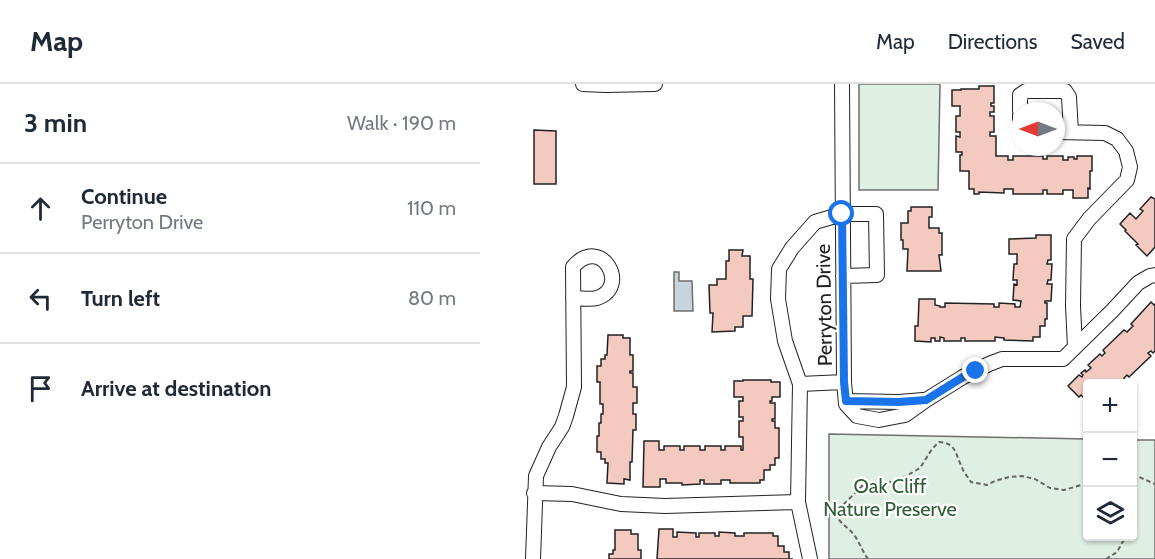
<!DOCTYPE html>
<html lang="en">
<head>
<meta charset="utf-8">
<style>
  :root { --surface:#fff; --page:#f2f2f3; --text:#1f2937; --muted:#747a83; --line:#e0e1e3 }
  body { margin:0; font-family:Cabin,sans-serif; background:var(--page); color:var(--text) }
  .controls { position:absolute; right:18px; bottom:18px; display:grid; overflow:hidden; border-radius:6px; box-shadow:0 2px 4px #0004 }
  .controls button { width:54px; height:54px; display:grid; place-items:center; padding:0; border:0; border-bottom:2px solid var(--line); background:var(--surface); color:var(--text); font:30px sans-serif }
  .compass { position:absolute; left:531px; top:18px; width:54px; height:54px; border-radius:50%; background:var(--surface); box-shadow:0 2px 4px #0004; rotate:270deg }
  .stop { position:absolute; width:18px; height:18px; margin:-14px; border:4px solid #1a73e8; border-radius:50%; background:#fff }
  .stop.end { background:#1a73e8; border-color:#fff; box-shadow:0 2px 6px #0008 }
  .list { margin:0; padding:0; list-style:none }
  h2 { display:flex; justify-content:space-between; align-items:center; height:78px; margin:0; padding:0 24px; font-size:26px }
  h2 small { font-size:20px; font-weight:400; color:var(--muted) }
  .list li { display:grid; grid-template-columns:39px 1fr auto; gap:18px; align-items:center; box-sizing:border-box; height:90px; padding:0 24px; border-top:2px solid var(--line) }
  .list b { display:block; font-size:22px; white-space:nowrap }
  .list p { margin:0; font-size:20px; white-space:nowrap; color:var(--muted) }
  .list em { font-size:20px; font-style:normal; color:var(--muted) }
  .icon { flex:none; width:33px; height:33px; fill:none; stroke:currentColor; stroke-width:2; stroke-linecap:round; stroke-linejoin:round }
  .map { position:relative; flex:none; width:675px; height:475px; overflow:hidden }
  header { display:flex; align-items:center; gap:36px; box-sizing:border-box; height:84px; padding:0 30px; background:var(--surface); border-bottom:2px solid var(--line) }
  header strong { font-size:28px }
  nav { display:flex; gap:33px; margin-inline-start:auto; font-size:21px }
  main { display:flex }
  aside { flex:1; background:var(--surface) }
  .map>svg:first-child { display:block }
</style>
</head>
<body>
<header>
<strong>Map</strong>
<nav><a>Map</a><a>Directions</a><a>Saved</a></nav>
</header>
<main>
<aside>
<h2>3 min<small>Walk · 190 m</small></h2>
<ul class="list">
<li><svg class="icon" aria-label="ahead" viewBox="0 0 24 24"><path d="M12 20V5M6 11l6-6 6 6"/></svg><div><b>Continue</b><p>Perryton Drive</p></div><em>110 m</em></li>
<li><svg class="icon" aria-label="left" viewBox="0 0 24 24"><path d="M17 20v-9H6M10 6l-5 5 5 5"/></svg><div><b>Turn left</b></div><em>80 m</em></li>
<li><svg class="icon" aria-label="arrive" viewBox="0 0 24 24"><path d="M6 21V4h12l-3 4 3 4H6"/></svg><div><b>Arrive at destination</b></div></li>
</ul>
</aside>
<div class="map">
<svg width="675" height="475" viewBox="0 0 675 475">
  <rect width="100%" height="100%" fill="#fff"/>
  <path fill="#e0efe3" stroke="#6f6f6f" stroke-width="1.5" d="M379 0H460L458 106H379Z
    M349 350 607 355 608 452H652L653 356H675V475H349Z"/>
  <path fill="#c7d3dd" stroke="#6f6f6f" stroke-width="1.5" d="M194 188H199V197H212L213 227H194Z"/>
  <path fill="#f3c9c0" stroke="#222" stroke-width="1.5" d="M499 2H514V19H511V22H514V28H510V32H514V48H510V52H516V72H528V76H533V72H563V75H567V72H583V76H588V73H594V75H597V72H612V87H610V105L608 104V114H593V106H583V110H567V106H563V110H533V105H524V109L499 108V110H494V105H489V87H480V71H482V68H476V52L480 53V48H476V32H480V22H472V6H481V5H499Z
    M54 46 76 47V100H54Z
    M671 113 675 115V163L667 172 656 161 658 160 645 147 646 146 640 140 650 129 656 135 663 127 660 125Z
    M431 123H452V133H449V144H459V149H462V171H459L461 187H427L428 165H423V156H421V139H428V127H431Z
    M556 151H571V176H568L567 180H572L571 196H568L567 200H572L571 217H565V219H567V235H565V242H560V253H553V257L524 256V254L515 253V257H485V254H481V257H464V254L460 253V257H455V254H451V258L435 257V242H438L439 215H455V221L460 222V223H465V219L514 220V223H519V219L535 220V223H540L541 217 533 216 534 200 537 201V196H533L534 180H537V170H529V155L556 154Z
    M249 166H263L262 172H270V195H273L272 232H263V243H255V247L232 248 233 229H230L229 201H237V195H246V177H249Z
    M671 218 674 221 675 220V267L673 269 671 267 668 269 671 272 649 293 647 291 644 294 646 297 643 300H608V318L601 311 599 313 588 302 599 291 602 293 603 291 601 289 605 286 606 288 611 284 608 281 620 270 622 272 625 269 623 266 644 246 647 248 653 242 651 240Z
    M128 251H143V254H150V271H153V287H150V289H153V303H157V319H153V330H156V346H153L152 378H150V396L144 395V400L127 399 128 379H125V375H121V368H117V352H119V339H121V330H123V320H120V298H117V282H121V275H125V271H127Z
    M263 296H291V298H300V313H292V317H290V319H295V335H292V337H295V344H299V374H295V381H290V386H284V396H280V399H250V396H241V400H224V396H220V400L202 401V399H186V395H180V403H163L164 357H179V366H184V362H200V366H204V362H220V366H225V362H241V366H245V362H261V366H263V353H259V337H263V333H259V317H263V313H254V297H263Z
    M179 445H193V453H197V448L216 449V453H219V449H235V452H239V448L255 449V452H264V449H293V452H298V462H304V468H309V475H313H177Z
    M135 446H151V450H158V466H161V475H129V470H133V466H135Z"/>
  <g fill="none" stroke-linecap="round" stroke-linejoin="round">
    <defs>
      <path id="minor" d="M103 0 125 1 175 0
        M362 0 364 298 366 320 377 332 399 336 425 331 446 316 483 293 509 280 522 275H583L632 227 658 199 670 192 675 191
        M540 27V11L546 7H585L589 13 591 48
        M540 31V43
        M576 48 625 49 637 55 646 67 650 83 647 96 609 135 594 155 593 222 595 263
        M363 192 397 191 396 130H362L335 138 312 164 299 185 298 215 305 257 320 300 364 298
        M320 300 318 418 330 475
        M366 317 419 318 443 316
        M54 409 92 410 141 420 185 422 318 418
        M53 475 56 392 69 363 82 343 86 332 94 303 93 183C121 150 151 203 117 214 110 216 101 214 93 214"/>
    </defs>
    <use href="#minor" stroke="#222" stroke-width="16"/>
    <path stroke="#646464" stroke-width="2" stroke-dasharray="4.5 3" stroke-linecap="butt" d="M652 393H659L675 400
      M388 475C383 468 380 460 375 452 370 445 362 441 357 433L359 425 382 402 390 399 413 398 421 395 440 384 452 365 459 358C476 359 475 369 481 381 483 388 488 393 491 398L507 401 515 397 529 393 542 392 555 395 570 404 584 406 608 399
      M626 475 637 468 646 452"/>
    <use href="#minor" stroke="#fff" stroke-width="14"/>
  </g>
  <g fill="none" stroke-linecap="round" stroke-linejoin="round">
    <path stroke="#1a73e8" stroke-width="8" d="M362 130 364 298 366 317 419 318 446 316 483 293 496 287"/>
  </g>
  <g text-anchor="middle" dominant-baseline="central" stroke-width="4.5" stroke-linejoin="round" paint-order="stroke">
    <g font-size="20" fill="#222" stroke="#fff">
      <text transform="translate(344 221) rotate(-91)">Perryton Drive</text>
    </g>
    <g font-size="20" fill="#2f5e38" stroke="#fff">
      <text x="410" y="402">Oak Cliff<tspan x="410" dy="23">Nature Preserve</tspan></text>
    </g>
  </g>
</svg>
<div class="controls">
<button>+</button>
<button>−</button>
<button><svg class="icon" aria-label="layers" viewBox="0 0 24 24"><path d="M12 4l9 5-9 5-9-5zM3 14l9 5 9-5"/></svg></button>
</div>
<svg class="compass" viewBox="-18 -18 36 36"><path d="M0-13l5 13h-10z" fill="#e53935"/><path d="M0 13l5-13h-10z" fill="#747a83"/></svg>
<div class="stop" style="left:362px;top:130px"></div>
<div class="stop end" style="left:496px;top:287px"></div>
</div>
</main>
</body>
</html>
